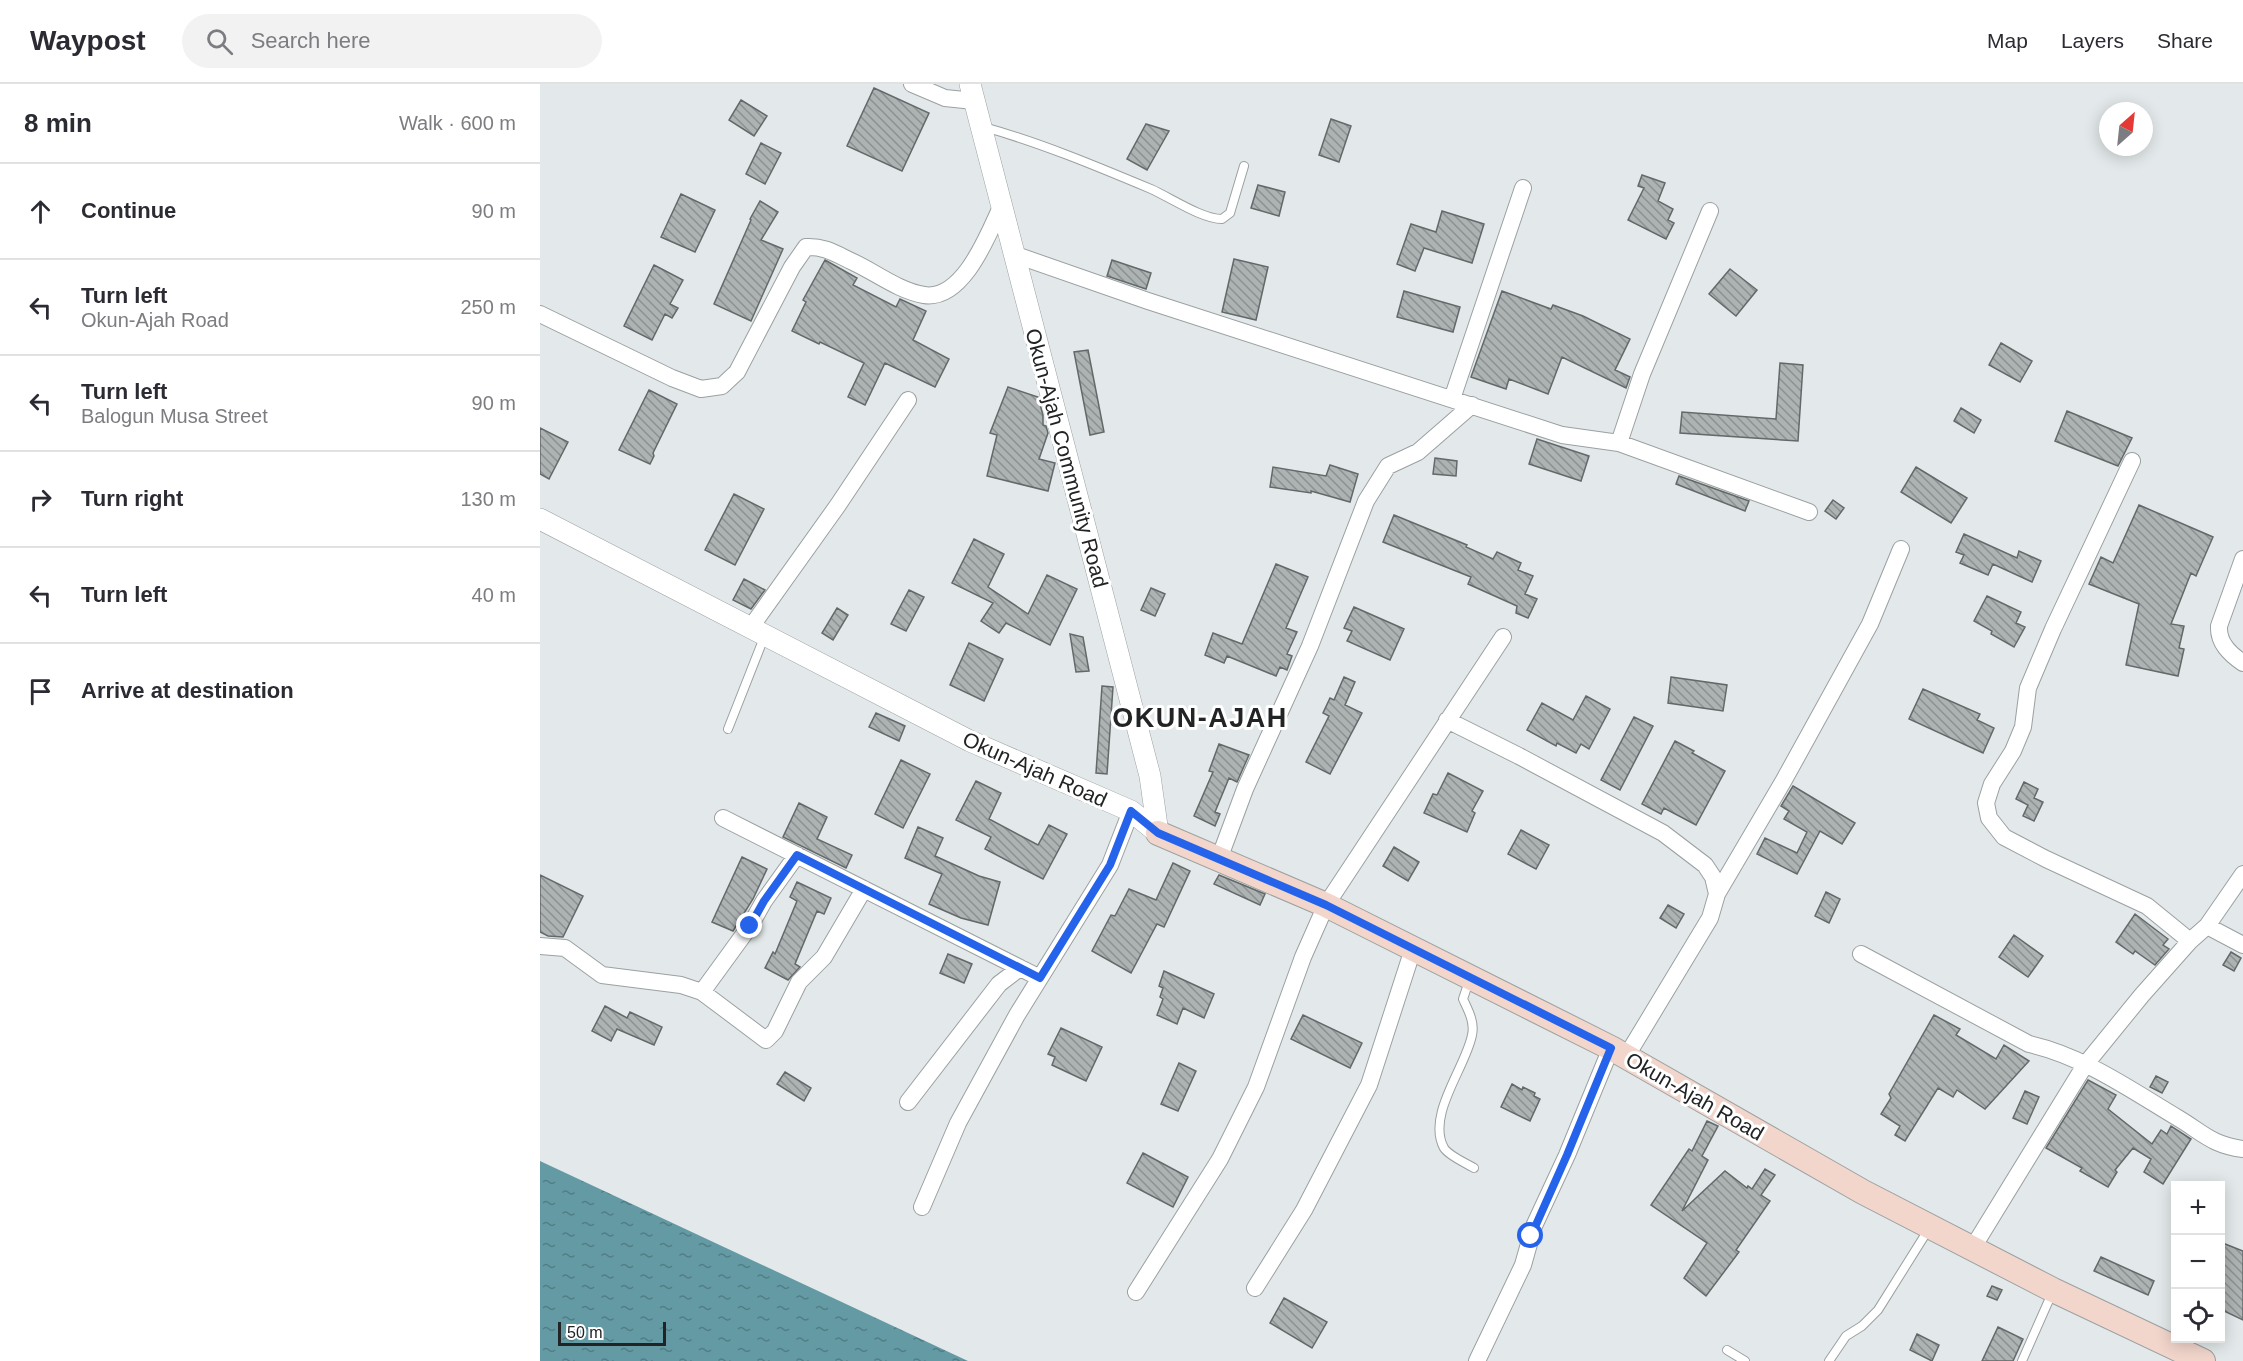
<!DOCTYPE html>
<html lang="en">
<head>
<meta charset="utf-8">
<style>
  :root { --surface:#fff; --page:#f2f2f3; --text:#2b2b33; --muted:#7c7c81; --line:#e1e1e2 }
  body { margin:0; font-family:Helvetica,sans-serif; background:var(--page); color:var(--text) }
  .controls { position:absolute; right:18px; bottom:18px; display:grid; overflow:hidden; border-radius:0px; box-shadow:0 3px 15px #0003 }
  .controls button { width:54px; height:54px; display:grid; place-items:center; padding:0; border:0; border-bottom:2px solid var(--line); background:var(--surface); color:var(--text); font:30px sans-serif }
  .compass { position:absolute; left:1559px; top:18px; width:54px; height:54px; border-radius:50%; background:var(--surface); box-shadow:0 3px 15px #0003; rotate:27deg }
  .scale { position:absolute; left:18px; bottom:15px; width:108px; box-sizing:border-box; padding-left:6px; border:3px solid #212324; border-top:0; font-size:16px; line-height:21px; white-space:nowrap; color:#212324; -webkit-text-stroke:4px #fff; paint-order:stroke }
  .stop { position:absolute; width:18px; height:18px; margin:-14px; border:4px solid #2563eb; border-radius:50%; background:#fff }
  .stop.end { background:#2563eb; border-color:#fff; box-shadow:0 2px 6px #0008 }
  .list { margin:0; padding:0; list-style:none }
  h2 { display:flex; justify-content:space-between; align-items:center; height:78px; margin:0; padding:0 24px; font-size:26px }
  h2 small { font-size:20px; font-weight:400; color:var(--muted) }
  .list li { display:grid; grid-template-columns:39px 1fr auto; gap:18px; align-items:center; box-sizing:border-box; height:96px; padding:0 24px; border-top:2px solid var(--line) }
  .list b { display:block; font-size:22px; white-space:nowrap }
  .list p { margin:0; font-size:20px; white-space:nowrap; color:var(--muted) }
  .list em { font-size:20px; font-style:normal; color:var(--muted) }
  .icon { flex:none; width:33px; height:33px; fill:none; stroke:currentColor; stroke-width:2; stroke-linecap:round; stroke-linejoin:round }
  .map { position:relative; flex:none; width:1703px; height:1277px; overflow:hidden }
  header { display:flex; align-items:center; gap:36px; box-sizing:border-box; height:84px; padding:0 30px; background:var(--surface); border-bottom:2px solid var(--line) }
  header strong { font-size:28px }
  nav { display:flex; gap:33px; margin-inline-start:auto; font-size:21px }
  .search { width:420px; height:54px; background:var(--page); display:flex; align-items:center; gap:15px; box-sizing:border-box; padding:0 21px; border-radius:33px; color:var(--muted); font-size:22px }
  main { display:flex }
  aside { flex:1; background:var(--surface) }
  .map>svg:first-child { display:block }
</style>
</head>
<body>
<header>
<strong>Waypost</strong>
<div class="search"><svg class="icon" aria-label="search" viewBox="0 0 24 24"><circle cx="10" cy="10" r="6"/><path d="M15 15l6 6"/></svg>Search here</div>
<nav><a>Map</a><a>Layers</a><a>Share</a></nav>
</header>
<main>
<aside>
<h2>8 min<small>Walk · 600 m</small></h2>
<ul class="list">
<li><svg class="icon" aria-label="ahead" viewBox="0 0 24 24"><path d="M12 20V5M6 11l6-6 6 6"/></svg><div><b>Continue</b></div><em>90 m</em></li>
<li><svg class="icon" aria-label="left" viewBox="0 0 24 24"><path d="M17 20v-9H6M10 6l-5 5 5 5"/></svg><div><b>Turn left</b><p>Okun-Ajah Road</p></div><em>250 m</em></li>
<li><svg class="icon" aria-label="left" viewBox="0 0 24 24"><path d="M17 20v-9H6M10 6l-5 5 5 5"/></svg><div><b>Turn left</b><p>Balogun Musa Street</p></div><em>90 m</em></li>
<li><svg class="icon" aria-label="right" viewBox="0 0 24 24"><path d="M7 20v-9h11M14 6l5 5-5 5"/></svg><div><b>Turn right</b></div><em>130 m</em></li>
<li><svg class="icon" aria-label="left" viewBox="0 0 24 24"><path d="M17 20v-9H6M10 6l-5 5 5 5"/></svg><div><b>Turn left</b></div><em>40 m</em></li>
<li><svg class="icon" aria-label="arrive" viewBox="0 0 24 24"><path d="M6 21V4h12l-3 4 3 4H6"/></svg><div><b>Arrive at destination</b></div></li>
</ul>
</aside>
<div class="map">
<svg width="1703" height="1277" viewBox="0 0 1703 1277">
  <defs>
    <pattern id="water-ripples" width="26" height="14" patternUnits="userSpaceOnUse" patternTransform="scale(1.5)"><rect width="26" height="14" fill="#639aa4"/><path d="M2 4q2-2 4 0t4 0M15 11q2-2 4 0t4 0" fill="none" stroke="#517d85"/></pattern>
    <pattern id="building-back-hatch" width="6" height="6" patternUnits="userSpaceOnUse" patternTransform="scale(1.5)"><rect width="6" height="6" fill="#adb2b3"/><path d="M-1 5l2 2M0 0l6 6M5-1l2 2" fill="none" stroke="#8c9091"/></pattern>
  </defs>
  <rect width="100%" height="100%" fill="#e3e9ea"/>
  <path fill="url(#water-ripples)" d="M0 1077 428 1277H0Z"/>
  <path fill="url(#building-back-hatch)" stroke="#636869" stroke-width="1.5" d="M334 4 389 29 362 87 307 62Z
    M201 16 227 32 214 52 189 36Z
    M791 35 811 42 799 78 779 71Z
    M606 40 629 47 607 86 587 75Z
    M221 59 241 69 225 100 206 90Z
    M1102 91 1125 99 1118 117 1133 125 1128 136 1134 139 1126 155 1088 136 1104 104 1098 102Z
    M718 101 745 108 739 132 711 124Z
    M141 110 175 126 155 168 121 153Z
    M220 117 238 128 221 156 243 165 211 237 174 220 211 136 210 135Z
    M902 127 944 140 932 179 884 164 875 187 857 180 871 140 896 148Z
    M694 175 728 183 716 236 682 228Z
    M285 176 317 194 313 201 356 223 360 215 386 227 373 256 409 275 395 303 345 279 325 321 308 313 324 279 280 258 279 260 252 247 266 218 263 216Z
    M572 176 611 189 606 205 567 192Z
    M114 181 143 196 130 220 138 224 132 234 125 230 112 256 84 242Z
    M1190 185 1217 206 1196 232 1169 210Z
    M864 207 920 223 913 248 857 233Z
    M962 207 1011 225 1013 221 1043 232 1090 255 1075 286 1090 293 1086 304 1022 273 1008 310 969 295 966 305 931 293Z
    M1461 259 1492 277 1480 298 1449 281Z
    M548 266 564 348 550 351 534 268Z
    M1240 279 1263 281 1258 357 1140 349 1142 328 1236 335Z
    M468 303 498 313 503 331V341L506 342 508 349 499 375 515 379 508 407 447 392 457 351 450 349Z
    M109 306 137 320 113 369 114 372 110 380 79 366Z
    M1421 324 1441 336 1434 349 1414 337Z
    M1527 327 1592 354 1578 382 1515 357Z
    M0 344 28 358 9 395 0 390Z
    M997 355 1049 372 1041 397 989 380Z
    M895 374 917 377 916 392 893 390Z
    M790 381 818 390 810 418 771 407V409L730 403 733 383 786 392Z
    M1376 383 1427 414 1411 439 1361 408Z
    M1139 392 1209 417 1205 427 1136 400Z
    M194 410 224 425 195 481 165 466Z
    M1293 416 1304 424 1296 435 1285 427Z
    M1599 421 1673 453 1656 492 1651 489 1631 540 1644 542 1639 564 1644 565 1638 592 1586 581 1599 520 1549 500 1561 473 1573 479Z
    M854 431 927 461 926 463 953 475 957 468 981 479 978 486 993 492 985 510 997 515 988 534 976 529 977 522 928 500 931 493 843 458Z
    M1424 450 1477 474 1479 467 1501 477 1492 498 1453 480 1448 491 1420 479 1424 471 1416 468Z
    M434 455 464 470 448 503 488 530 507 491 537 505 510 561 466 539 459 549 441 537 453 519 412 499Z
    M736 480 768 493 746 544 757 548 747 570 752 572 747 586 740 583 736 592 687 572 684 579 665 571 673 549 702 560Z
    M204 495 225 506 211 525 193 516Z
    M611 504 625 510 615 532 601 526Z
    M369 506 384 513 366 547 351 540Z
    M1447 512 1481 528 1476 539 1485 543 1474 563 1451 550 1452 547 1434 537Z
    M814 523 864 545 850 576 807 557 812 547 804 544Z
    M297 524 308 531 293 556 282 549Z
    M530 550 543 553 549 587 536 588Z
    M429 559 463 575 444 617 410 601Z
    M804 593 815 598 805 621 822 629 790 690 766 678 789 632 783 629 790 614 794 616Z
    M1131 593 1187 601 1183 627 1128 619Z
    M562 602 573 603 567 690 556 689Z
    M1383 605 1440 630 1437 636 1454 644 1443 669 1369 635Z
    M1046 612 1070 625 1049 665 1041 660 1036 669 1017 659 1016 662 987 646 1002 619 1033 636Z
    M336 629 365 642 359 657 329 643Z
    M1094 633 1113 642 1080 706 1061 696Z
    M1135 657 1154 667 1152 669 1185 687 1156 741 1124 724 1121 730 1102 720Z
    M679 660 709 671 697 698 689 694 675 728 680 730 675 742 654 732 673 688 669 687Z
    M361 676 390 690 363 744 335 730Z
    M908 689 943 707 932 727 935 729 927 748 884 729 893 710 897 711Z
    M436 697 461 709 449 735 498 761 509 741 527 750 503 795 445 765 451 753 416 736Z
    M1484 698 1498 705 1494 714 1503 718 1494 737 1483 732 1488 721 1476 715Z
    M1253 702 1315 739 1302 760 1280 747 1257 790 1217 770 1225 754 1257 769 1267 748 1244 735 1249 727 1241 722Z
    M259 719 287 733 277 755 312 771 306 784 243 753Z
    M378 743 403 754 395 772 439 792 460 798 448 841 421 834 389 820 402 790 365 774Z
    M981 746 1009 761 996 785 968 770Z
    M854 763 879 778 868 797 843 782Z
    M202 773 227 785 213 815 193 847 172 838Z
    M633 779 650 787 624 843 617 840 591 889 552 867 571 831 575 832 589 805 616 816Z
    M0 791 43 812 23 853 8 852 0 848Z
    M679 791 725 810 720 821 674 800Z
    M257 798 291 814 284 830 277 827 255 880 260 883 248 896 225 884 233 868 235 870 257 817 250 813Z
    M1286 808 1300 815 1289 839 1275 832Z
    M1128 821 1144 830 1136 844 1120 834Z
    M1595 830 1628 855 1623 861 1629 865 1615 881 1595 867 1593 870 1576 858Z
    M1474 851 1503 872 1488 893 1459 873Z
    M1691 868 1701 874 1694 887 1683 881Z
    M408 870 432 880 424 899 400 889Z
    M624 887 674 910 664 934 643 924 637 940 617 931 623 915 620 913 623 904 619 902Z
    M65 922 87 934 90 928 122 943 114 961 77 945 71 957 52 947Z
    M763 931 822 959 810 984 751 955Z
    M1394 931 1420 945 1416 951 1456 975 1464 961 1489 977 1445 1025 1417 1006 1413 1013 1398 1004 1365 1057 1355 1051 1360 1042 1341 1030 1351 1014 1349 1010Z
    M521 944 562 963 546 997 512 981 515 973 508 970Z
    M639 979 656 987 638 1027 621 1020Z
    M245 988 271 1004 264 1017 237 1000Z
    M1616 992 1628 998 1622 1009 1610 1003Z
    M1548 996 1576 1011 1568 1025 1612 1060 1621 1046 1627 1050 1631 1042 1651 1055 1623 1100 1604 1088 1611 1075 1593 1064 1575 1086 1577 1088 1568 1103 1540 1087 1542 1084 1506 1064Z
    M972 1000 982 1006 983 1003 995 1009 994 1012 1000 1015 990 1037 961 1023Z
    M1485 1007 1499 1013 1487 1040 1473 1034Z
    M1167 1037 1178 1042 1162 1072 1168 1076 1142 1127 1185 1087 1207 1104 1208 1102 1212 1105 1225 1085 1235 1091 1221 1111 1230 1117 1196 1166 1199 1168 1166 1212 1144 1194 1167 1159 1111 1121 1149 1065 1152 1067Z
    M603 1069 648 1093 633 1123 587 1099Z
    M1680 1158 1703 1167V1236L1680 1225Z
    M1561 1173 1614 1197 1608 1211 1554 1187Z
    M1452 1202 1462 1206 1457 1216 1447 1212Z
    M744 1214 787 1238 772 1264 730 1239Z
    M1458 1243 1483 1255 1473 1277H1442Z
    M1377 1250 1399 1261 1392 1277 1370 1266Z"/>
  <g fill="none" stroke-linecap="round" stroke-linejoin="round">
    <defs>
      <path id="service" d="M444 43C501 59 556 82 611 105 631 114 662 135 682 135L690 129 704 82
        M188 645 225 551
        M930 894 923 915C928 926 935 938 932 951 926 983 886 1031 904 1064 909 1072 926 1079 934 1084
        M1187 1266 1205 1277
        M1289 1277 1306 1252 1322 1242 1338 1226 1390 1143
        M1482 1277 1513 1207"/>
      <path id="minor" d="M372 0 405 14 434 17
        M473 170 608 217 1022 351 1079 359 1269 428
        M0 230 132 294 161 305 182 302 197 288 252 183 266 163C285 162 296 170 313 178 335 188 359 207 384 211 423 217 448 151 461 123
        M912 315 983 104
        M1079 359 1102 290 1170 127
        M1592 377 1513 545 1488 604 1483 643 1473 667 1452 700 1446 719 1449 734 1464 753 1506 775 1607 822 1650 857
        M1703 475 1679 542C1678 559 1690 570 1703 579
        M211 543 298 421 368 316
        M907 636 979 672 1123 749 1165 781 1173 793 1177 810
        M183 734 500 894
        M679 775 705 705 770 562 826 417 848 382 878 368 932 321
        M1667 842 1703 861
        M0 862 25 864 62 891 141 901 162 908 226 956 235 947 259 898 284 873 324 805
        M1321 870 1489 960C1543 972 1591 1006 1638 1034 1663 1049 1672 1061 1703 1065
        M162 908 210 842 224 817 257 771
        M1086 973 1170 834 1177 810 1244 696 1330 540 1361 465
        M368 1018 459 900 480 884
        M382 1123 418 1039 477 931 570 781 591 727
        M1432 1165 1545 981 1602 911 1650 857 1667 842 1703 790
        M715 1204 764 1126 829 1001 873 865
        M596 1208 680 1075 716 1003 763 873 786 821 963 553
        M937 1277 983 1181 994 1142 1027 1071 1071 964"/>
      <path id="tertiary" d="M430 0 610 692 618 749
        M0 435 430 657 591 727 618 749"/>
      <path id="secondary" d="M618 749 786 821 1071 964 1323 1108 1513 1206 1663 1277"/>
    </defs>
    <use href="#service" stroke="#9ba0a1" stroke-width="10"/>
    <use href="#minor" stroke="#9ba0a1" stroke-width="18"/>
    <use href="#tertiary" stroke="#9ba0a1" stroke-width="22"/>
    <use href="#secondary" stroke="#9ba0a1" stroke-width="26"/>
    <use href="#service" stroke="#fff" stroke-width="8"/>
    <use href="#minor" stroke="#fff" stroke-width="16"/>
    <use href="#tertiary" stroke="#fff" stroke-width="21"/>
    <use href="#secondary" stroke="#f2d6cc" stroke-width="24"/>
  </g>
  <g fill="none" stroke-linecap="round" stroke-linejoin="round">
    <path stroke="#2563eb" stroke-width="8" d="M210 842 224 817 257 771 500 894 570 781 591 727 618 749 786 821 1071 964 1027 1071 991 1152"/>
  </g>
  <g text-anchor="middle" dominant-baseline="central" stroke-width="6" stroke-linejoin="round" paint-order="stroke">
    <g font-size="21" fill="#212324" stroke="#fff">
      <text transform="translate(527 374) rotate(75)">Okun-Ajah Community Road</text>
      <text transform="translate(495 685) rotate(24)">Okun-Ajah Road</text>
      <text transform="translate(1155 1012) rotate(30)">Okun-Ajah Road</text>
    </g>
    <g font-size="27" font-weight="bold" letter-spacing="1.5" fill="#212324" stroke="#fff">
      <text x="660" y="634">OKUN-AJAH</text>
    </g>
  </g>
</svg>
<div class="controls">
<button>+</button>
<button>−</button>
<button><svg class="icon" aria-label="locate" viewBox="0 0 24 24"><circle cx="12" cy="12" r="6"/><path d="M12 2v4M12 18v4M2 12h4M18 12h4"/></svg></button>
</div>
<svg class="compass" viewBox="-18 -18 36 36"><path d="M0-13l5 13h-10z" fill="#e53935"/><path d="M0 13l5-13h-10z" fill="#7c7c81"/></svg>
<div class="scale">50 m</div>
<div class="stop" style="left:991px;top:1152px"></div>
<div class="stop end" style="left:210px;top:842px"></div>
</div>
</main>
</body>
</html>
